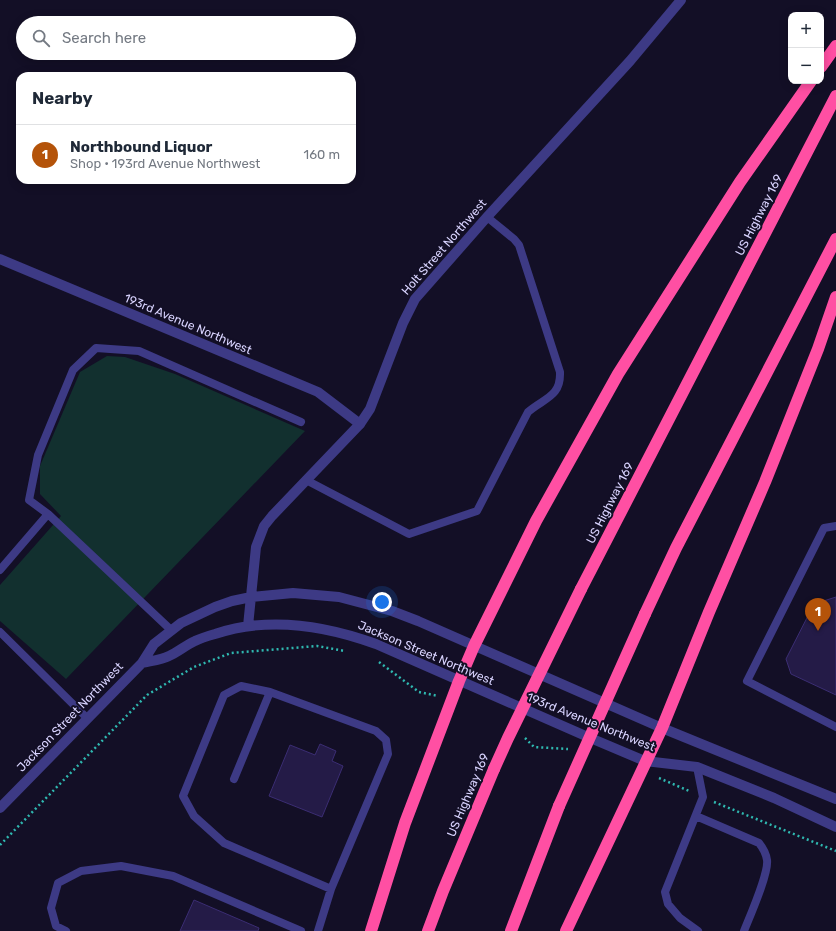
<!DOCTYPE html>
<html lang="en">
<head>
<meta charset="utf-8">
<style>
  :root { --surface:#fff; --page:#f2f2f3; --text:#1f2937; --muted:#747a83; --line:#e0e1e3; --accent:#b45309 }
  body { margin:0; font-family:Rubik,sans-serif; background:var(--page); color:var(--text) }
  .controls { position:absolute; right:12px; top:12px; display:grid; overflow:hidden; border-radius:8px; box-shadow:0 2px 10px #0003 }
  .controls button { width:36px; height:36px; display:grid; place-items:center; padding:0; border:0; border-bottom:1px solid var(--line); background:var(--surface); color:var(--text); font:20px sans-serif }
  .you { position:absolute; left:382px; top:602px; width:14px; height:14px; margin:-10px; border:3px solid #fff; border-radius:50%; background:#1a73e8; box-shadow:0 0 0 6px #1a73e833 }
  .badge { display:grid; place-items:center; width:26px; height:26px; border-radius:50%; background:var(--accent); color:#fff; font-size:13px; font-weight:700 }
  .pin { position:absolute; translate:-50% -33px; filter:drop-shadow(0 1px 2px #0008) }
  .pin::after { content:''; position:absolute; top:21px; width:14px; height:12px; background:inherit; clip-path:polygon(0 0,100% 0,50% 100%) }
  .list { margin:0; padding:0; list-style:none }
  h2 { display:flex; justify-content:space-between; align-items:center; height:52px; margin:0; padding:0 16px; font-size:17px }
  h2 small { font-size:13px; font-weight:400; color:var(--muted) }
  .list li { display:grid; grid-template-columns:26px 1fr auto; gap:12px; align-items:center; box-sizing:border-box; height:60px; padding:0 16px; border-top:1px solid var(--line) }
  .list b { display:block; font-size:15px; white-space:nowrap }
  .list p { margin:0; font-size:13px; white-space:nowrap; color:var(--muted) }
  .list em { font-size:13px; font-style:normal; color:var(--muted) }
  .icon { flex:none; width:22px; height:22px; fill:none; stroke:currentColor; stroke-width:2; stroke-linecap:round; stroke-linejoin:round }
  .map { position:relative; flex:none; width:836px; height:931px; overflow:hidden }
  .search { position:absolute; background:var(--surface); box-shadow:0 2px 10px #0003; left:16px; top:16px; width:340px; height:44px; display:flex; align-items:center; gap:10px; box-sizing:border-box; padding:0 14px; border-radius:22px; color:var(--muted); font-size:15px }
  .panel { position:absolute; background:var(--surface); box-shadow:0 2px 10px #0003; left:16px; top:72px; width:340px; height:112px; border-radius:12px }
  .map>svg:first-child { display:block }
</style>
</head>
<body>
<div class="map">
<svg width="836" height="931" viewBox="0 0 836 931">
  <rect width="100%" height="100%" fill="#130f26"/>
  <path fill="#12302f" d="M107 356 125 357 175 374 305 431 66 679 0 621V585L61 516 40 494V466L80 372Z"/>
  <path fill="#241b47" stroke="#3b2d73" d="M836 597V695L791 674 786 659 814 604Z
    M320 744 336 751 332 761 343 766 322 817 269 796 290 745 315 755Z
    M194 900 259 928 258 931H180Z"/>
  <g fill="none" stroke-linecap="round" stroke-linejoin="round">
    <path stroke="#2fb8b0" stroke-width="2.5" stroke-dasharray="2 3" stroke-linecap="butt" d="M379 662 419 692 438 696
      M525 738 534 747 568 749
      M659 778 689 791
      M714 802 836 851
      M0 845 147 695 194 667 231 653 317 646 345 651"/>
    <path stroke="#3d3a85" stroke-width="8" d="M306 480 409 534 477 511 528 412C544 398 561 397 560 372L519 245 514 239 487 217
      M48 514 29 500 38 455 73 370 96 348 139 351 301 422
      M836 526 824 528 747 681 836 727
      M0 570 48 514 171 630
      M0 632 87 718
      M697 767 703 797 665 892 668 904 680 918 698 931
      M234 779 270 692
      M696 816 759 843C763 848 766 853 767 860 769 873 750 916 744 931
      M66 931 56 926 51 908 58 883 81 871 121 866 173 876 301 931
      M318 931 331 889 388 754 386 740 376 731 270 692 241 686 224 695 183 796 194 816 224 843 331 889"/>
    <path stroke="#3d3a85" stroke-width="10" d="M0 259 318 392 360 424"/>
    <path stroke="#3d3a85" stroke-width="10" d="M248 626 256 547 264 526 272 516 360 424 370 409 403 323 415 299 487 217 630 61 681 0
      M142 663C150 661 161 660 169 656 178 652 186 645 195 641 201 638 208 636 215 634 269 616 324 625 376 644L588 737 645 761 697 767 774 798 836 827
      M0 808 142 663 154 644 181 623 215 607 232 601 251 597 293 593 339 597 392 611 418 621 662 728 836 799"/>
    <path stroke="#ff4fa3" stroke-width="12" d="M821 67 836 46
      M581 589 836 96
      M645 614 676 548 836 239
      M371 931 405 823 459 681 474 646 536 521 618 374 740 182 811 81
      M428 931 443 891 494 769
      M511 931 559 806
      M566 931 662 728 709 612 765 482 818 349 836 297"/>
    <path stroke="#ff4fa3" stroke-width="12" d="M494 769 508 738 581 589
      M559 806 645 614"/>
  </g>
  <g text-anchor="middle" dominant-baseline="central" stroke-width="4" stroke-linejoin="round" paint-order="stroke">
    <g font-size="12" fill="#d9d4ff" stroke="#130f26">
      <text transform="translate(759 215) rotate(-63)">US Highway 169</text>
      <text transform="translate(444 247) rotate(-49)">Holt Street Northwest</text>
      <text transform="translate(188 324) rotate(23)">193rd Avenue Northwest</text>
      <text transform="translate(610 503) rotate(-63)">US Highway 169</text>
      <text transform="translate(426 653) rotate(23)">Jackson Street Northwest</text>
      <text transform="translate(70 717) rotate(-46)">Jackson Street Northwest</text>
      <text transform="translate(591 722) rotate(22)">193rd Avenue Northwest</text>
      <text transform="translate(468 795) rotate(-67)">US Highway 169</text>
    </g>
  </g>
</svg>
<div class="controls">
<button>+</button>
<button>−</button>
</div>
<div class="you"></div>
<div class="pin badge" style="left:818px;top:631px">1</div>
<div class="search"><svg class="icon" aria-label="search" viewBox="0 0 24 24"><circle cx="10" cy="10" r="6"/><path d="M15 15l6 6"/></svg>Search here</div>
<section class="panel">
<h2>Nearby<small></small></h2>
<ul class="list">
<li><span class="badge">1</span><div><b>Northbound Liquor</b><p>Shop · 193rd Avenue Northwest</p></div><em>160 m</em></li>
</ul>
</section>
</div>
</body>
</html>
